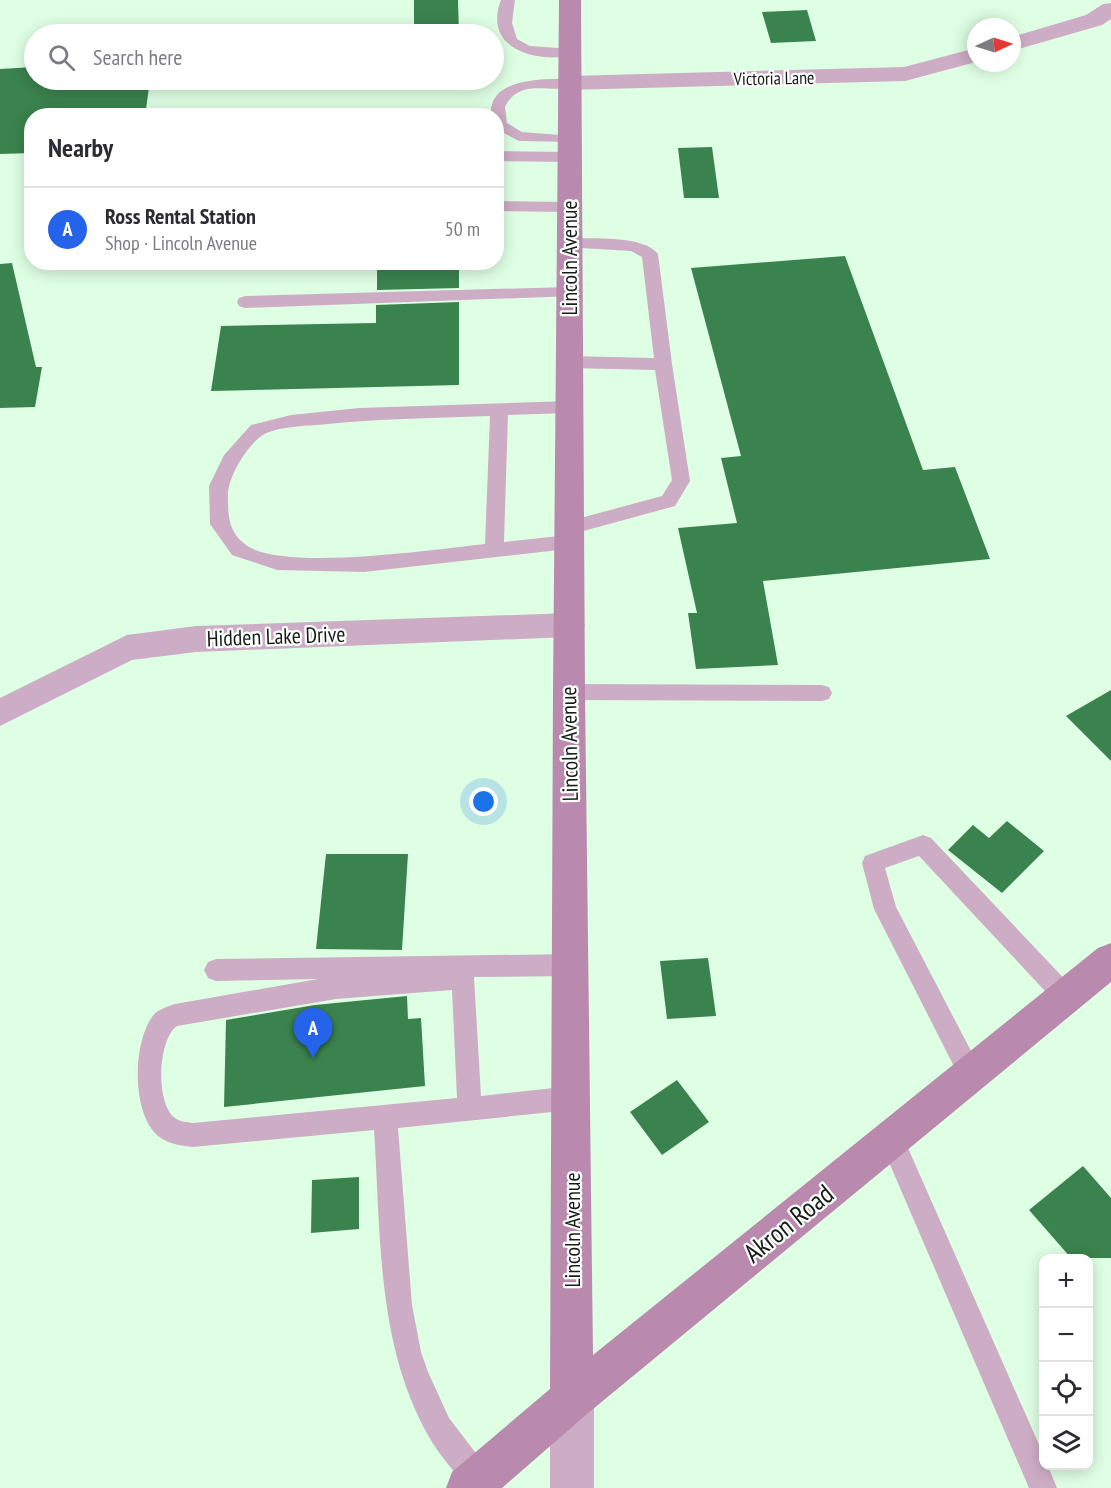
<!DOCTYPE html>
<html lang="en">
<head>
<meta charset="utf-8">
<style>
  :root { --surface:#fff; --page:#f7f7f7; --text:#2b2b33; --muted:#7c7c81; --line:#e1e1e2; --accent:#2563eb }
  body { margin:0; font-family:"PT Sans Narrow",sans-serif; background:var(--page); color:var(--text) }
  .controls { position:absolute; right:18px; bottom:18px; display:grid; overflow:hidden; border-radius:12px; box-shadow:0 3px 15px #0003 }
  .controls button { width:54px; height:54px; display:grid; place-items:center; padding:0; border:0; border-bottom:2px solid var(--line); background:var(--surface); color:var(--text); font:30px sans-serif }
  .compass { position:absolute; left:967px; top:18px; width:54px; height:54px; border-radius:50%; background:var(--surface); box-shadow:0 3px 15px #0003; rotate:86deg }
  .you { position:absolute; left:484px; top:802px; width:21px; height:21px; margin:-15px; border:4px solid #fff; border-radius:50%; background:#1a73e8; box-shadow:0 0 0 9px #1a73e833 }
  .badge { display:grid; place-items:center; width:39px; height:39px; border-radius:50%; background:var(--accent); color:#fff; font-size:20px; font-weight:700 }
  .pin { position:absolute; translate:-50% -50px; filter:drop-shadow(0 2px 3px #0008) }
  .pin::after { content:''; position:absolute; top:32px; width:21px; height:18px; background:inherit; clip-path:polygon(0 0,100% 0,50% 100%) }
  .list { margin:0; padding:0; list-style:none }
  h2 { display:flex; justify-content:space-between; align-items:center; height:78px; margin:0; padding:0 24px; font-size:26px }
  h2 small { font-size:20px; font-weight:400; color:var(--muted) }
  .list li { display:grid; grid-template-columns:39px 1fr auto; gap:18px; align-items:center; box-sizing:border-box; height:84px; padding:0 24px; border-top:2px solid var(--line) }
  .list b { display:block; font-size:22px; white-space:nowrap }
  .list p { margin:0; font-size:20px; white-space:nowrap; color:var(--muted) }
  .list em { font-size:20px; font-style:normal; color:var(--muted) }
  .icon { flex:none; width:33px; height:33px; fill:none; stroke:currentColor; stroke-width:2; stroke-linecap:round; stroke-linejoin:round }
  .map { position:relative; flex:none; width:1111px; height:1488px; overflow:hidden }
  .search { position:absolute; background:var(--surface); box-shadow:0 3px 15px #0003; left:24px; top:24px; width:480px; height:66px; display:flex; align-items:center; gap:15px; box-sizing:border-box; padding:0 21px; border-radius:33px; color:var(--muted); font-size:22px }
  .panel { position:absolute; background:var(--surface); box-shadow:0 3px 15px #0003; left:24px; top:108px; width:480px; height:162px; border-radius:24px }
  .map>svg:first-child { display:block }
</style>
</head>
<body>
<div class="map">
<svg width="1111" height="1488" viewBox="0 0 1111 1488">
  <rect width="100%" height="100%" fill="#dfffe4"/>
  <path fill="#3b834e" d="M414 0H458L459 34H414Z
    M807 10 816 41 771 43 762 12Z
    M34 67V80H150L145 116H32V153L0 154V69Z
    M712 147 719 198H684L678 148Z
    M845 256 923 470 955 467 990 559 763 581 778 665 696 669 688 613H697L678 528 737 523 721 458 741 456 691 268Z
    M377 262H459V288L377 290Z
    M12 263 36 367H42L35 407 0 408V264Z
    M459 302V385L211 391 221 326 376 323V305Z
    M1111 690V761L1066 716Z
    M1007 821 1044 851 1002 893 948 850 973 825 989 838Z
    M326 854H408L402 950 316 949Z
    M708 958 716 1016 667 1019 660 961Z
    M407 996 408 1019 421 1018 425 1086 224 1107 226 1020 315 1005Z
    M677 1080 709 1122 662 1155 630 1112Z
    M1083 1166 1111 1198V1258H1071L1029 1210Z
    M359 1177V1229L311 1233 312 1180Z"/>
  <g fill="none" stroke-linecap="round" stroke-linejoin="round">
    <path fill="#cdadc5" fill-rule="evenodd" d="M501 0H515L512 23 517 39 530 46 574 49 576 52 574 55C537 64 482 49 501 0Z
      M550 79H569L576 83C560 99 521 73 505 107L507 123 522 132 574 136 577 139 574 142 519 141 496 129V116H491C488 84 526 80 550 79Z
      M496 151 569 152 577 157 569 162 496 161Z
      M496 201 569 202 577 207 569 212 496 211Z
      M569 238C592 239 644 235 658 254L672 364 690 481 675 506 569 535 575 537 578 542 575 547 568 549 364 572 277 570 232 555 210 524 209 486 224 455 251 425 291 415 359 408 569 401 575 403 578 407 575 411 569 413 508 415 504 542 568 535 562 533 560 528 562 523 662 496 672 480 655 370 568 368 562 366 559 362 562 358 568 356 654 358 642 257 631 251 563 247 561 243 563 239ZM490 416 485 544C437 549 283 572 246 545 228 532 228 515 228 496 227 478 248 444 263 435 276 427 302 426 317 425 374 419 432 418 490 416Z
      M568 287 574 288 576 292 574 296 245 308 239 306 237 302 239 298 245 296Z
      M569 684 822 685 829 687 832 693 829 699 822 701 569 700 562 698 559 692 562 686Z
      M923 835 931 838 1074 989 1078 997 1074 1005 1066 1008 1058 1005 919 856 885 868 896 907 983 1074 980 1082 971 1086 962 1082 874 909 862 863 865 856Z
      M572 954 580 957 584 965 580 973 572 976 474 977 481 1096 572 1086 581 1090 584 1098 581 1106 572 1110 398 1128 412 1305 421 1352 428 1372 449 1418 488 1469 492 1479 488 1488H467C455 1472 439 1455 429 1437 376 1344 381 1234 374 1130L193 1147C180 1146 164 1143 155 1133 132 1108 133 1044 152 1017 157 1009 167 1007 175 1004L318 979 216 981 208 978 204 970 208 962 216 959ZM452 990 457 1098 193 1123C187 1122 180 1122 175 1118 155 1103 158 1039 177 1026L336 999Z
      M891 1127 900 1130 1044 1456V1466H1048L1057 1488H1029L879 1139 882 1130Z"/>
    <path fill="#cdadc5" fill-rule="evenodd" d="M1111 3V19L1102 25 1012 51V37L1086 15 1103 4Z
      M976 48V62L905 81 569 90 561 88 558 83 561 78 569 76 904 67Z
      M569 613 580 616 585 625 580 634 569 637 196 652 132 660 0 726V698L127 635 196 626Z
      M572 1377 587 1384 594 1399V1488H550V1399L557 1384Z"/>
    <path fill="#b98aae" fill-rule="evenodd" d="M559 0H581L585 692 593 1355 1098 948 1111 943V982L587 1414 502 1488H446L452 1472 550 1389 553 692Z"/>
  </g>
  <g text-anchor="middle" dominant-baseline="central" stroke-width="4.5" stroke-linejoin="round" paint-order="stroke">
    <g font-size="18" fill="#131e15" stroke="#fff">
      <text transform="translate(774 78) rotate(-1)">Victoria Lane</text>
    </g>
    <g font-size="22" fill="#131e15" stroke="#fff">
      <text transform="translate(569 258) rotate(-90)">Lincoln Avenue</text>
      <text transform="translate(276 636) rotate(-2)">Hidden Lake Drive</text>
      <text transform="translate(569 744) rotate(-91)">Lincoln Avenue</text>
      <text transform="translate(572 1230) rotate(-90)">Lincoln Avenue</text>
    </g>
    <g font-size="27" fill="#131e15" stroke="#fff">
      <text transform="translate(788 1223) rotate(-39)">Akron Road</text>
    </g>
  </g>
</svg>
<div class="controls">
<button>+</button>
<button>−</button>
<button><svg class="icon" aria-label="locate" viewBox="0 0 24 24"><circle cx="12" cy="12" r="6"/><path d="M12 2v4M12 18v4M2 12h4M18 12h4"/></svg></button>
<button><svg class="icon" aria-label="layers" viewBox="0 0 24 24"><path d="M12 4l9 5-9 5-9-5zM3 14l9 5 9-5"/></svg></button>
</div>
<svg class="compass" viewBox="-18 -18 36 36"><path d="M0-13l5 13h-10z" fill="#e53935"/><path d="M0 13l5-13h-10z" fill="#7c7c81"/></svg>
<div class="you"></div>
<div class="pin badge" style="left:313px;top:1058px">A</div>
<div class="search"><svg class="icon" aria-label="search" viewBox="0 0 24 24"><circle cx="10" cy="10" r="6"/><path d="M15 15l6 6"/></svg>Search here</div>
<section class="panel">
<h2>Nearby<small></small></h2>
<ul class="list">
<li><span class="badge">A</span><div><b>Ross Rental Station</b><p>Shop · Lincoln Avenue</p></div><em>50 m</em></li>
</ul>
</section>
</div>
</body>
</html>
